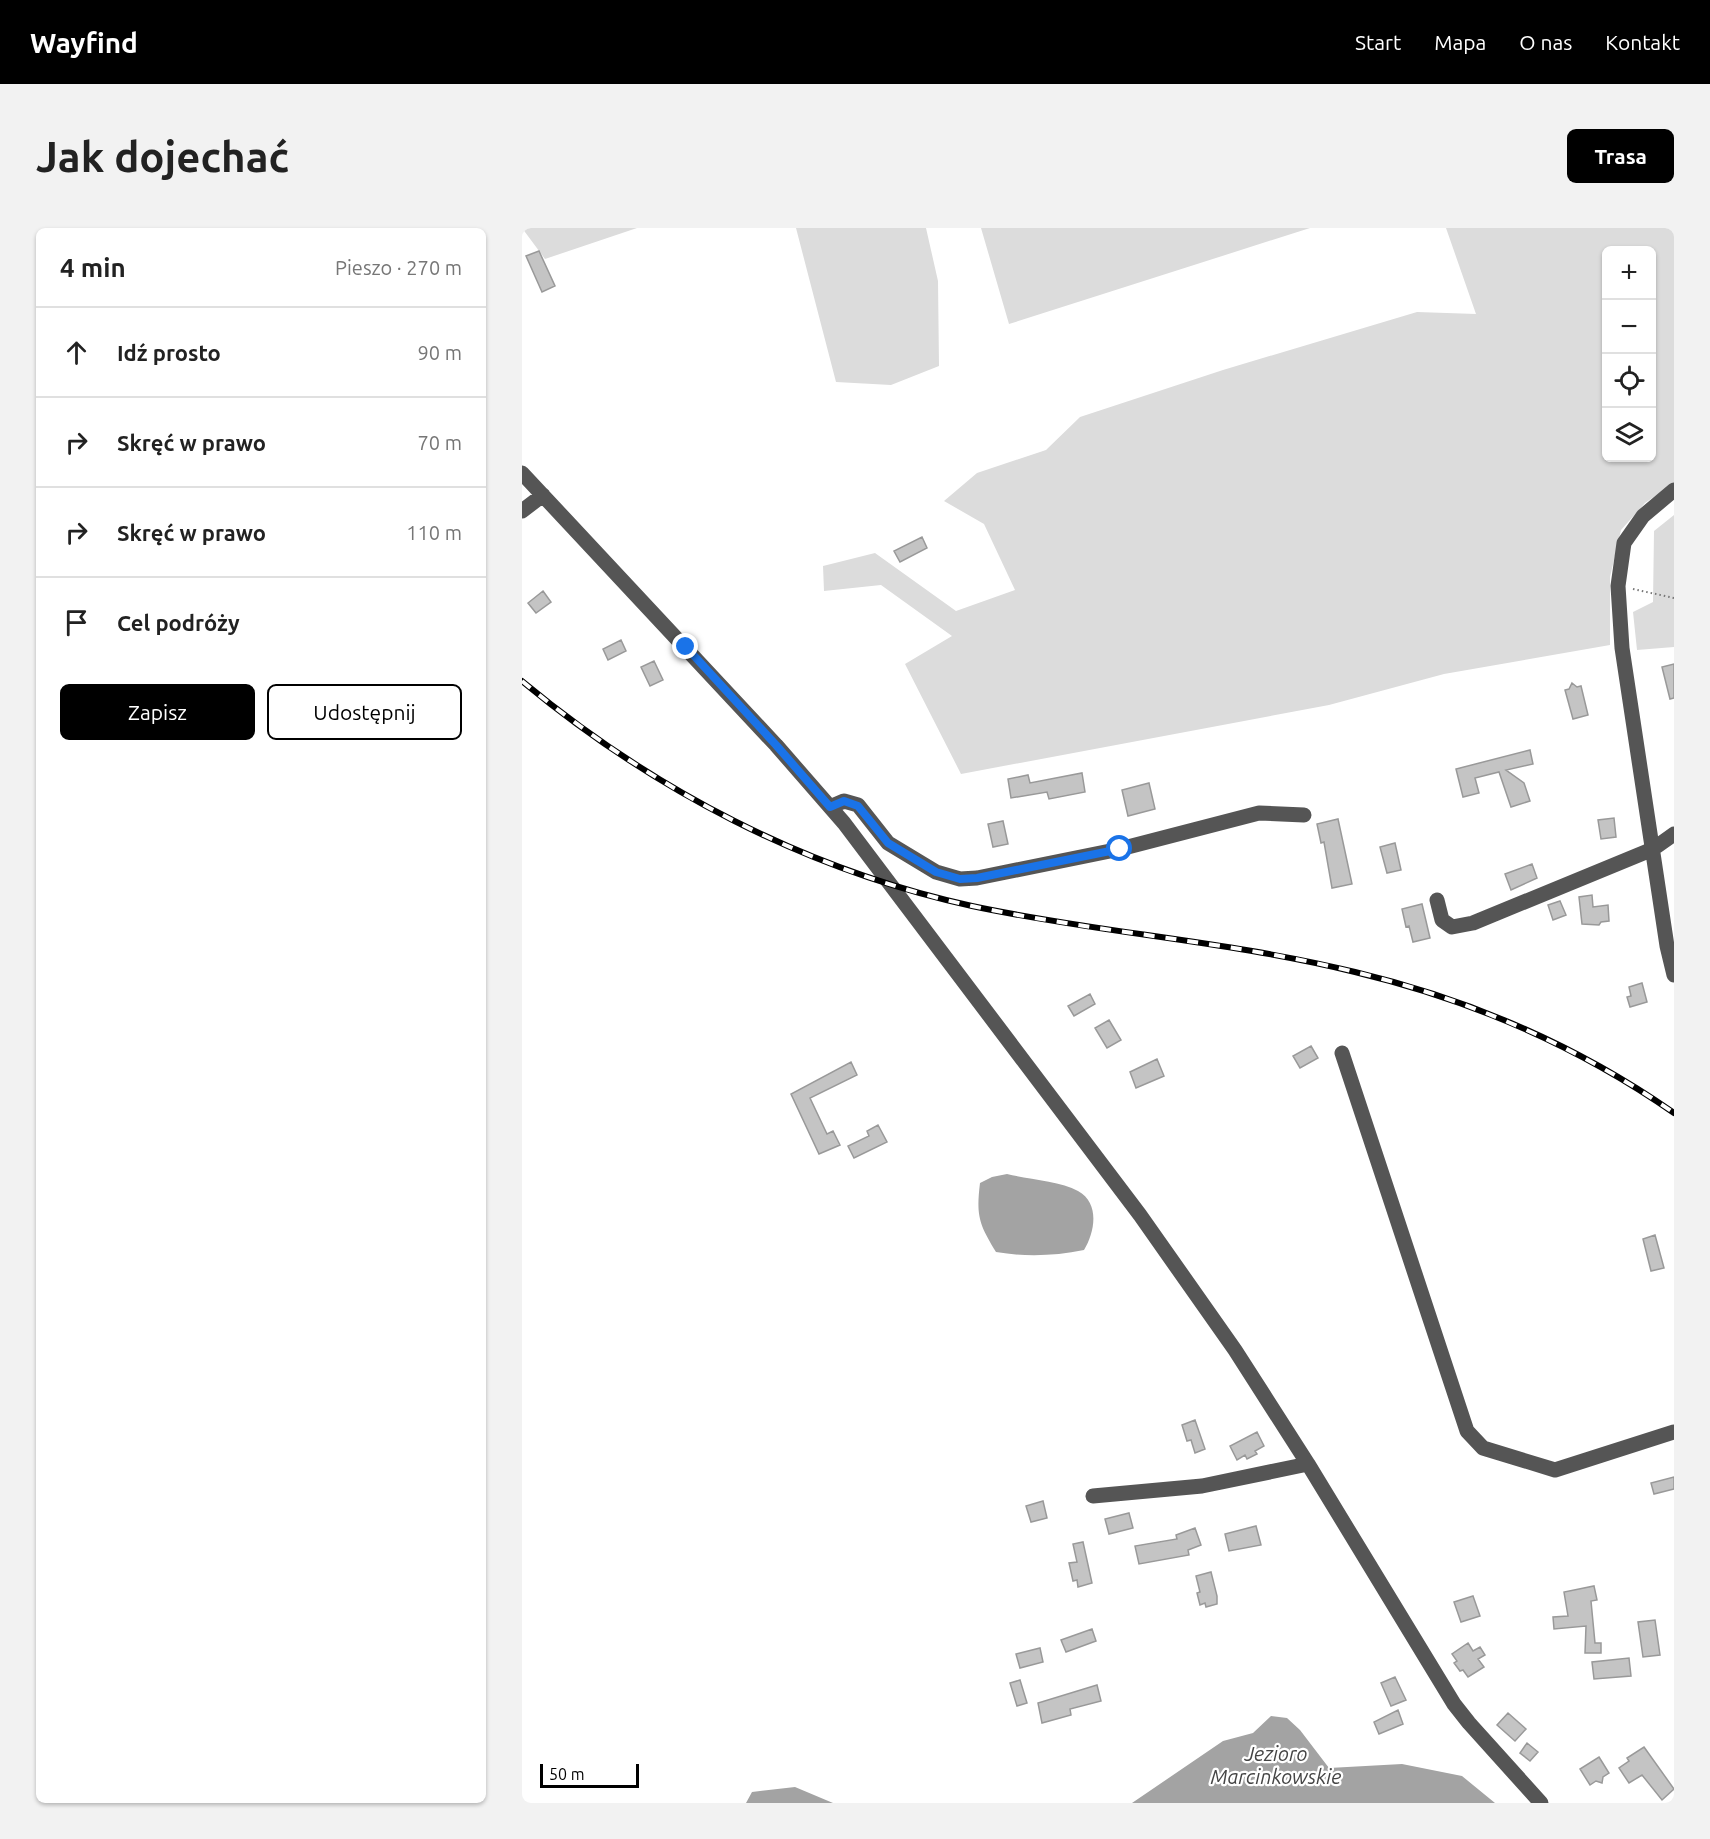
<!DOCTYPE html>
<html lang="pl">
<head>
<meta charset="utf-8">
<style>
  :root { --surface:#fff; --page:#f2f2f2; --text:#222; --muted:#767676; --line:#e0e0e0; --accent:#000 }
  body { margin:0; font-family:Ubuntu,sans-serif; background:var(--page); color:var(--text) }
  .controls { position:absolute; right:18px; top:18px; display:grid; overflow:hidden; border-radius:9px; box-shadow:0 2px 4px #0004 }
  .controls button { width:54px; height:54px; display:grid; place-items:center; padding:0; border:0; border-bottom:2px solid var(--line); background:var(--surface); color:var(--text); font:30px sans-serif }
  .scale { position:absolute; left:18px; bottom:15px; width:99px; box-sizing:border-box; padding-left:6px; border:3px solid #000; border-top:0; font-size:16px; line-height:21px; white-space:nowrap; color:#000; -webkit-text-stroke:4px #fff; paint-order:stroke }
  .stop { position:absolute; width:18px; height:18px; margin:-14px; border:4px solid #1a73e8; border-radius:50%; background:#fff }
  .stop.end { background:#1a73e8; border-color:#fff; box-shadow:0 2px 6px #0008 }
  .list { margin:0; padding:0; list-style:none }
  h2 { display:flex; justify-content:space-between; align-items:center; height:78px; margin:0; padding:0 24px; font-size:26px }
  h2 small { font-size:20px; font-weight:400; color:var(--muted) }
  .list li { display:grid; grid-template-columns:39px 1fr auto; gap:18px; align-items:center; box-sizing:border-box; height:90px; padding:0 24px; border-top:2px solid var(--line) }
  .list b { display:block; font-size:22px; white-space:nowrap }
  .list em { font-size:20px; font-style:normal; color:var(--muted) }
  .actions { display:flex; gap:12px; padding:18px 24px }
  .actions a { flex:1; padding:14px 0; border:2px solid var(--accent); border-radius:9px; text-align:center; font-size:21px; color:var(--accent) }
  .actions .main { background:var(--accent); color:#fff }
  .icon { flex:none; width:33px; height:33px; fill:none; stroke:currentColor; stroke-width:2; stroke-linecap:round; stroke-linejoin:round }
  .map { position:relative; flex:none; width:1152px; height:1575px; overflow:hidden; border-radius:9px }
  header { display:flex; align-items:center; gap:36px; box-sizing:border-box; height:84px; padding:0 30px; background:var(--accent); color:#fff }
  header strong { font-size:28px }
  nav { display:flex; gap:33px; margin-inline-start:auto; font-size:21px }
  .intro { display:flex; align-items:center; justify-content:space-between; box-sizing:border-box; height:144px; padding:0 36px }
  h1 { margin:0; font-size:42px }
  .button { padding:15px 27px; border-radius:9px; background:var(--accent); color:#fff; font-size:21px; font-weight:700 }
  main { display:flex; gap:36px; padding:0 36px }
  aside { flex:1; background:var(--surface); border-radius:9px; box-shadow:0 2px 4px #0004 }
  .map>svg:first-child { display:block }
</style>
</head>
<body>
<header>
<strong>Wayfind</strong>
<nav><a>Start</a><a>Mapa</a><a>O nas</a><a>Kontakt</a></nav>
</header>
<div class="intro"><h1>Jak dojechać</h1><a class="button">Trasa</a></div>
<main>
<aside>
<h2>4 min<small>Pieszo · 270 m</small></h2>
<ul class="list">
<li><svg class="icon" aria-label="ahead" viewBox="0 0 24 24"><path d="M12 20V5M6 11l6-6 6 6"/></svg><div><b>Idź prosto</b></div><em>90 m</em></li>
<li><svg class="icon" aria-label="right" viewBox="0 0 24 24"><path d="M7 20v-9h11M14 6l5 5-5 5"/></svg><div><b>Skręć w prawo</b></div><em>70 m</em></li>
<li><svg class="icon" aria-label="right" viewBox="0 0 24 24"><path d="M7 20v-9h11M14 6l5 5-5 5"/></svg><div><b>Skręć w prawo</b></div><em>110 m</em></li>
<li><svg class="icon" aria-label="arrive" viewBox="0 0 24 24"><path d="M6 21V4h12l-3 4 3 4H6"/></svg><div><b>Cel podróży</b></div></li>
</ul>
<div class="actions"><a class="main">Zapisz</a><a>Udostępnij</a></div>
</aside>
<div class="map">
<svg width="1152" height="1575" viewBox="0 0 1152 1575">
  <rect width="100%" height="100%" fill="#fff"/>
  <path fill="#dcdcdc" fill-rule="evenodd" d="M0 0H115L23 31Z
    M274 0H404L416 53 417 138 369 157 314 154Z
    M459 0H788L487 96Z
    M924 0H1152V255L1123 275 1099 302 1088 349V417L922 446 807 477 439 546 383 436 430 408 359 357 302 363 301 338 353 325 434 383 493 362 462 296 422 273 455 245 524 222 558 189 701 142 895 84 954 86ZM1084 22H1130V230H1084Z
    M1152 287V419L1115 422 1111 384 1131 374 1132 303Z"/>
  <path fill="#a3a3a3" d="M485 946C505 951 538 953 556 963 578 975 573 1004 562 1022 532 1028 504 1029 474 1024 457 996 454 988 458 955L470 949Z
    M749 1488 765 1490 778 1502 807 1540 880 1536 940 1548 973 1575H610L701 1513 731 1505Z
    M273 1559 311 1575H224L230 1564Z"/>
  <path fill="#c4c4c4" stroke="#999" stroke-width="1.5" d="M17 23 33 58 20 64 4 28Z
    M400 309 405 320 378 334 372 323Z
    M21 363 29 374 14 385 6 375Z
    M99 412 104 423 86 432 81 421Z
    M132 433 141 452 128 458 119 439Z
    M1152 436V470L1148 471 1140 439Z
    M1050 455 1055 459 1059 458 1066 487 1051 491 1043 462 1047 461Z
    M1008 522 1011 536 984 542 1002 555 1008 573 989 579 977 544 953 550 957 565 941 569 934 541Z
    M560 545 563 564 527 571 525 564 489 570 486 551 506 547 508 555Z
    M627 555 633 581 606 588 600 562Z
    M1092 590 1094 609 1079 611 1076 592Z
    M816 591 830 656 810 660 802 614 799 615 795 596Z
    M481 593 486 616 471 619 466 596Z
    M873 615 879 642 865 645 858 619Z
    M1010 636 1015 650 989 662 983 646Z
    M1070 667 1071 679 1086 677 1087 693 1079 694 1077 697 1060 696 1057 669Z
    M1038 673 1044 687 1031 692 1026 677Z
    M900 676 908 710 891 714 887 698 884 699 880 681Z
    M1120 755 1125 774 1108 779 1105 769 1109 768 1107 759Z
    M568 766 573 776 552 788 546 778Z
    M587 792 599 812 585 820 573 800Z
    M789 818 796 830 778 840 771 828Z
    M635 831 642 848 614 860 608 844Z
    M329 834 335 847 288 870 305 906 311 903 318 917 297 926 269 866Z
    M356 897 365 914 332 930 326 918 347 908 345 903Z
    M1133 1007 1142 1040 1129 1043 1121 1011Z
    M673 1192 683 1221 673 1225 669 1212 665 1213 660 1197Z
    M735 1204 742 1218 733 1223 735 1226 725 1231 723 1227 715 1232 708 1218Z
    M1152 1249V1261L1132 1266 1129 1255Z
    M521 1273 525 1290 509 1294 504 1278Z
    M607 1285 611 1300 587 1306 583 1291Z
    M734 1298 739 1317 707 1323 703 1306Z
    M673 1300 679 1317 666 1322 667 1327 617 1336 613 1318 655 1311 654 1307Z
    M561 1314 570 1355 556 1359 555 1352 551 1353 547 1335 555 1334 551 1316Z
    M689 1344 695 1368V1376L684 1379 683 1375 678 1377 675 1365 678 1364 674 1348Z
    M1072 1358 1075 1372 1069 1373 1073 1415H1079V1425H1063L1064 1398 1032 1401 1031 1389 1046 1388 1042 1364Z
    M951 1368 958 1388 939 1394 932 1374Z
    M1133 1392 1138 1427 1121 1429 1116 1394Z
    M570 1401 574 1413 544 1424 539 1412Z
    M946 1415 951 1423 958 1419 963 1427 956 1431 962 1439 946 1449 941 1442 938 1443 932 1435 935 1433 930 1426Z
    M518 1420 521 1434 498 1440 494 1426Z
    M1107 1430 1109 1448 1072 1451 1070 1434Z
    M873 1449 884 1472 869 1478 859 1455Z
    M498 1452 505 1475 495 1478 488 1455Z
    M575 1457 579 1473 548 1481 549 1487 520 1495 516 1475Z
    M876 1482 881 1496 857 1506 852 1494Z
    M986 1485 1004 1501 993 1513 975 1497Z
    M1005 1515 1016 1524 1008 1533 998 1525Z
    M1122 1519 1152 1561 1140 1572 1120 1547 1107 1555 1097 1540 1107 1533 1105 1530Z
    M1077 1529 1087 1545 1081 1549 1080 1555 1074 1553 1068 1557 1058 1541Z"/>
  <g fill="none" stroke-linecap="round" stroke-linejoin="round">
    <path stroke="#777" stroke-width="2" stroke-dasharray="1.5 3" stroke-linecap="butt" d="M1111 361 1152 370"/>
    <path stroke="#555" stroke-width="15" d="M0 245 254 517 322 595 368 656 618 987 713 1122 786 1236 932 1476 947 1495 1019 1575
      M1152 262 1121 288 1102 315 1096 358 1100 420 1145 718 1152 747
      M0 283 21 267
      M308 579 322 573 336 577 366 615 414 644 438 651 455 650 598 621 737 585 782 587
      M915 672 920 692 930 699 951 695 1131 621 1152 606
      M820 825 945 1203 961 1220 1033 1242 1152 1204
      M571 1268 680 1258 786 1236"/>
    <defs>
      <path id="rail" d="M0 453C130 561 284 642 450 678 577 705 707 713 833 744 946 771 1056 818 1152 885"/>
    </defs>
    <use href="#rail" stroke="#000" stroke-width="6"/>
    <use href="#rail" stroke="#fff" stroke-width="4" stroke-dasharray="11" stroke-linecap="butt"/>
  </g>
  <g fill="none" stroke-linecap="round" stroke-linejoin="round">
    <path stroke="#1a73e8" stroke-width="8" d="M164 419 254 517 308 579 322 573 336 578 366 615 414 644 438 651 455 650 598 621"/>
  </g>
  <g text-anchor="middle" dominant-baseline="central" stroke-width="4.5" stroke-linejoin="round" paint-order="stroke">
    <g font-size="20" font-style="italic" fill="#444" stroke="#fff">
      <text x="754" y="1525">Jezioro<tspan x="754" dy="23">Marcinkowskie</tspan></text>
    </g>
  </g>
</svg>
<div class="controls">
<button>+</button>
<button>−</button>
<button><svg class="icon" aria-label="locate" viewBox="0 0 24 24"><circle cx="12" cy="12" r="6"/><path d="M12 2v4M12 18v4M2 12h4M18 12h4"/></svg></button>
<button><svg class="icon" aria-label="layers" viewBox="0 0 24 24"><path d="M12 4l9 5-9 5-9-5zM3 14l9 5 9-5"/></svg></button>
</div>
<div class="scale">50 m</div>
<div class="stop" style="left:598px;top:621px"></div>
<div class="stop end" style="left:164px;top:419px"></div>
</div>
</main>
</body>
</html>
